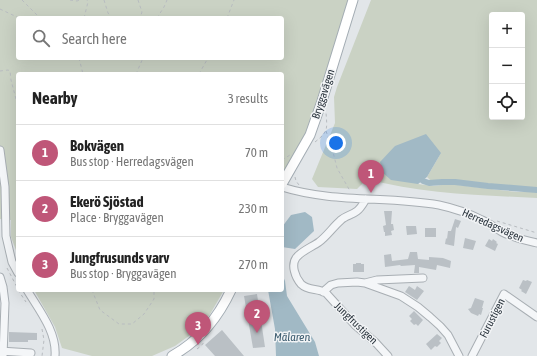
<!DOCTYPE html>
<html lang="en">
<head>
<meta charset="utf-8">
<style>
  :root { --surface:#fff; --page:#f2f2f2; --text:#222; --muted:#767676; --line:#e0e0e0; --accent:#bf5678 }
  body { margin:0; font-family:"Asap Condensed",sans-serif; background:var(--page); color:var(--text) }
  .controls { position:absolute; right:12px; top:12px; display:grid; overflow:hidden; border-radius:4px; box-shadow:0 4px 16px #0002 }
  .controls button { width:36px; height:36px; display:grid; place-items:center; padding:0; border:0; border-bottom:1px solid var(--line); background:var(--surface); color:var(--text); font:20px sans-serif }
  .you { position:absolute; left:336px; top:143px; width:14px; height:14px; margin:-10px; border:3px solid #fff; border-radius:50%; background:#1a73e8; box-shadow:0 0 0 6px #1a73e833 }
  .badge { display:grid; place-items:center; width:26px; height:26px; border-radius:50%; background:var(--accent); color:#fff; font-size:13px; font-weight:700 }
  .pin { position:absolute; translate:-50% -33px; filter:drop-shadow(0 1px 2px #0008) }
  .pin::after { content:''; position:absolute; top:21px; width:14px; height:12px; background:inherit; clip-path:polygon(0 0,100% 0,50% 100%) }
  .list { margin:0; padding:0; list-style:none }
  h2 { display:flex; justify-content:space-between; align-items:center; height:52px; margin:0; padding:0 16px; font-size:17px }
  h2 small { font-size:13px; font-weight:400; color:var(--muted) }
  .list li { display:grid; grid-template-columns:26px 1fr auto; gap:12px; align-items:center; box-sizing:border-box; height:56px; padding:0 16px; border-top:1px solid var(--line) }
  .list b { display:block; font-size:15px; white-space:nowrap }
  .list p { margin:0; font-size:13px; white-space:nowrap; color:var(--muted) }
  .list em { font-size:13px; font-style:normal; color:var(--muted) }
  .icon { flex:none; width:22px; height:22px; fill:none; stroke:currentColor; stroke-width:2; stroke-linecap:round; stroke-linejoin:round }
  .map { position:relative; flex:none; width:537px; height:356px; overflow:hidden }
  .search { position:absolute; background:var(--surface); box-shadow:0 4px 16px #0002; left:16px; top:16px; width:268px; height:44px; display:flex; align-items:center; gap:10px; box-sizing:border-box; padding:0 14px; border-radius:4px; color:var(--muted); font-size:15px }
  .panel { position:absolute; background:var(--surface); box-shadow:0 4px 16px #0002; left:16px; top:72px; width:268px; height:220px; border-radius:4px }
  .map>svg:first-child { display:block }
</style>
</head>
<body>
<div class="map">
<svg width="537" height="356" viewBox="0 0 537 356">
  <rect width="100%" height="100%" fill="#e2e6e9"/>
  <path fill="#cad2c4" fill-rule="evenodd" d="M0 0H349L319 99 307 132 282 180V74H18V261L17 253 11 237V220L0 219ZM18 18H282V58H18Z
    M371 0H537V188L519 187 444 179 431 181 427 177 441 153 418 184 433 186 450 184 517 192H537V198C480 195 422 194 367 179L357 189 318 187 312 179 335 123 334 97 337 87ZM492 15H522V117H492Z
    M34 290H224L209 316 197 323 193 333 175 346 152 356H92L62 348 55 327Z"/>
  <path fill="#a1b9c5" d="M426 134 441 153 427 177 418 184 391 180 383 173 380 162 395 146Z
    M305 212 312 217 314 231 295 249 282 247V227L291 215Z
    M282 274 285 281 287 296 315 342 319 356H276L275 329 268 290H282Z"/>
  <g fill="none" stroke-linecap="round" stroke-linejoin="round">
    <path stroke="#a1b9c5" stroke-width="6" d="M423 181 429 183 442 182H455L488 186 537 190"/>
  </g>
  <path fill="#bac0c5" d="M384 211H392L391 224H393L394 230 391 231 392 235 385 236V232H384L383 226 386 225Z
    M455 219 461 221 458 228 456 227 454 246 445 244 446 238 447 239 448 231H451Z
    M406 226H416L417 234 407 235Z
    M425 228H436V237H425Z
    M465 238 476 241 473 250 463 248Z
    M489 239 492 241 493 239 497 242 496 243 498 244 495 251 485 246Z
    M410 252H417L418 259 429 260V257L443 258 451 261 450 268 437 265 436 270 419 267V273H414L415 265 401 266 400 265 385 267 384 255 391 254 392 261 408 259Z
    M356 263H361V264H364V272H353V264H356Z
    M523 280 526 281 527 280 532 282 526 294 521 291 522 290 519 288Z
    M409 286 415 290 417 286 424 291 417 300 405 292Z
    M257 294 265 347 253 348 244 296Z
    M475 298 484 301 482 308H483L481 315 479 314 478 316 471 313 468 309 471 308Z
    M414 311 423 320 418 326 416 324 414 325 410 321 412 319 409 316Z
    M222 330 244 356H215L205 345Z
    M9 332 37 333V340H28V342H9Z
    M437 334 442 338 439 341 441 343 437 347 435 346 431 350 426 344Z"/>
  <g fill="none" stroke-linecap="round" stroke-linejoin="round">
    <defs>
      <path id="minor" d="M0 150 5 187 6 236 12 262 18 273
        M282 187C333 203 387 196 439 205 453 208 468 213 482 220 489 223 495 228 502 232 513 238 525 240 537 243
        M366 199C363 204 361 208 357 211 352 215 345 216 341 220 333 227 327 236 319 242 312 247 301 251 296 258 291 265 295 277 301 284 308 291 318 288 326 293L355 325 376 343 388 356
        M0 277 3 287 5 303 3 356
        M365 283 377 280 423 278
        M27 290C39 310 57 332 55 356
        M323 292 331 285 338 283 357 282 365 283 401 296 418 307 430 317 440 326 448 335 459 356
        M0 351 31 353
        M472 356 504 294 537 317"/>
      <path id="major" d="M282 184 310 135 322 101 353 0
        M172 356C199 341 218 318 231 290"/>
    </defs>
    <use href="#minor" stroke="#a8aeb3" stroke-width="9"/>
    <use href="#major" stroke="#a3acb3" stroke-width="11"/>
    <path stroke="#b8bcc0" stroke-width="1" stroke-dasharray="3 3" stroke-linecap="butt" d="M22 0 40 18
      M70 0 77 1 80 0
      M104 0 108 13 112 18
      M138 0 142 12 140 18
      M0 9 19 18
      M84 18 88 2 87 0
      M157 18 164 7 167 0
      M227 18 234 0
      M79 58 83 74
      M0 71 8 70 10 71 11 80 16 99 18 100
      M136 74 143 58
      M199 74 208 58
      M326 131 332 148 337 168 350 191
      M315 142C329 131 327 129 326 112
      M282 160 290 155
      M295 177 296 181 299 185
      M497 221 537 233
      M7 268 18 289
      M18 290 26 302
      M92 290 100 310 119 324H132L144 314 154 299V290
      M42 329 44 340 42 356
      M197 349 201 346 205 341"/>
    <use href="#minor" stroke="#f4f6f8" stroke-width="7"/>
    <use href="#major" stroke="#fff" stroke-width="9"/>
  </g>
  <g text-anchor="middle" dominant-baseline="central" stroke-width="3" stroke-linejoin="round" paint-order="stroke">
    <g font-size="11" fill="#2c363f" stroke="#f2f4f6">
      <text transform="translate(323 94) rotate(-72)">Bryggavägen</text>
      <text transform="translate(493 225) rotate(24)">Herredagsvägen</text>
      <text transform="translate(492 318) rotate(-63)">Furustigen</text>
      <text transform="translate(356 323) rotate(44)">Jungfrustigen</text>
    </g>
    <g font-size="12" font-style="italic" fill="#3b5b6e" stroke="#f2f4f6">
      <text x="292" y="337">Mälaren</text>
    </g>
  </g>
</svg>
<div class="controls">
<button>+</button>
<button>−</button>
<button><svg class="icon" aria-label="locate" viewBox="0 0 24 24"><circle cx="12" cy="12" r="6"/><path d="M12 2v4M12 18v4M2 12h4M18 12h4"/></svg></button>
</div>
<div class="you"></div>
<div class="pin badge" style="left:371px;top:193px">1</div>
<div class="pin badge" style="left:257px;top:333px">2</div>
<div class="pin badge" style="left:198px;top:345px">3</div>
<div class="search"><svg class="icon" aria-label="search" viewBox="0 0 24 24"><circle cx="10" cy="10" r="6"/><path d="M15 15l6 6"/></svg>Search here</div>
<section class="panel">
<h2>Nearby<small>3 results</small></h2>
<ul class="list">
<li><span class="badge">1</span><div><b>Bokvägen</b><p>Bus stop · Herredagsvägen</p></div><em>70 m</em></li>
<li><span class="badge">2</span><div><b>Ekerö Sjöstad</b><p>Place · Bryggavägen</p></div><em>230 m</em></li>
<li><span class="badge">3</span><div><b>Jungfrusunds varv</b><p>Bus stop · Bryggavägen</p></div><em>270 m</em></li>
</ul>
</section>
</div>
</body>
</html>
